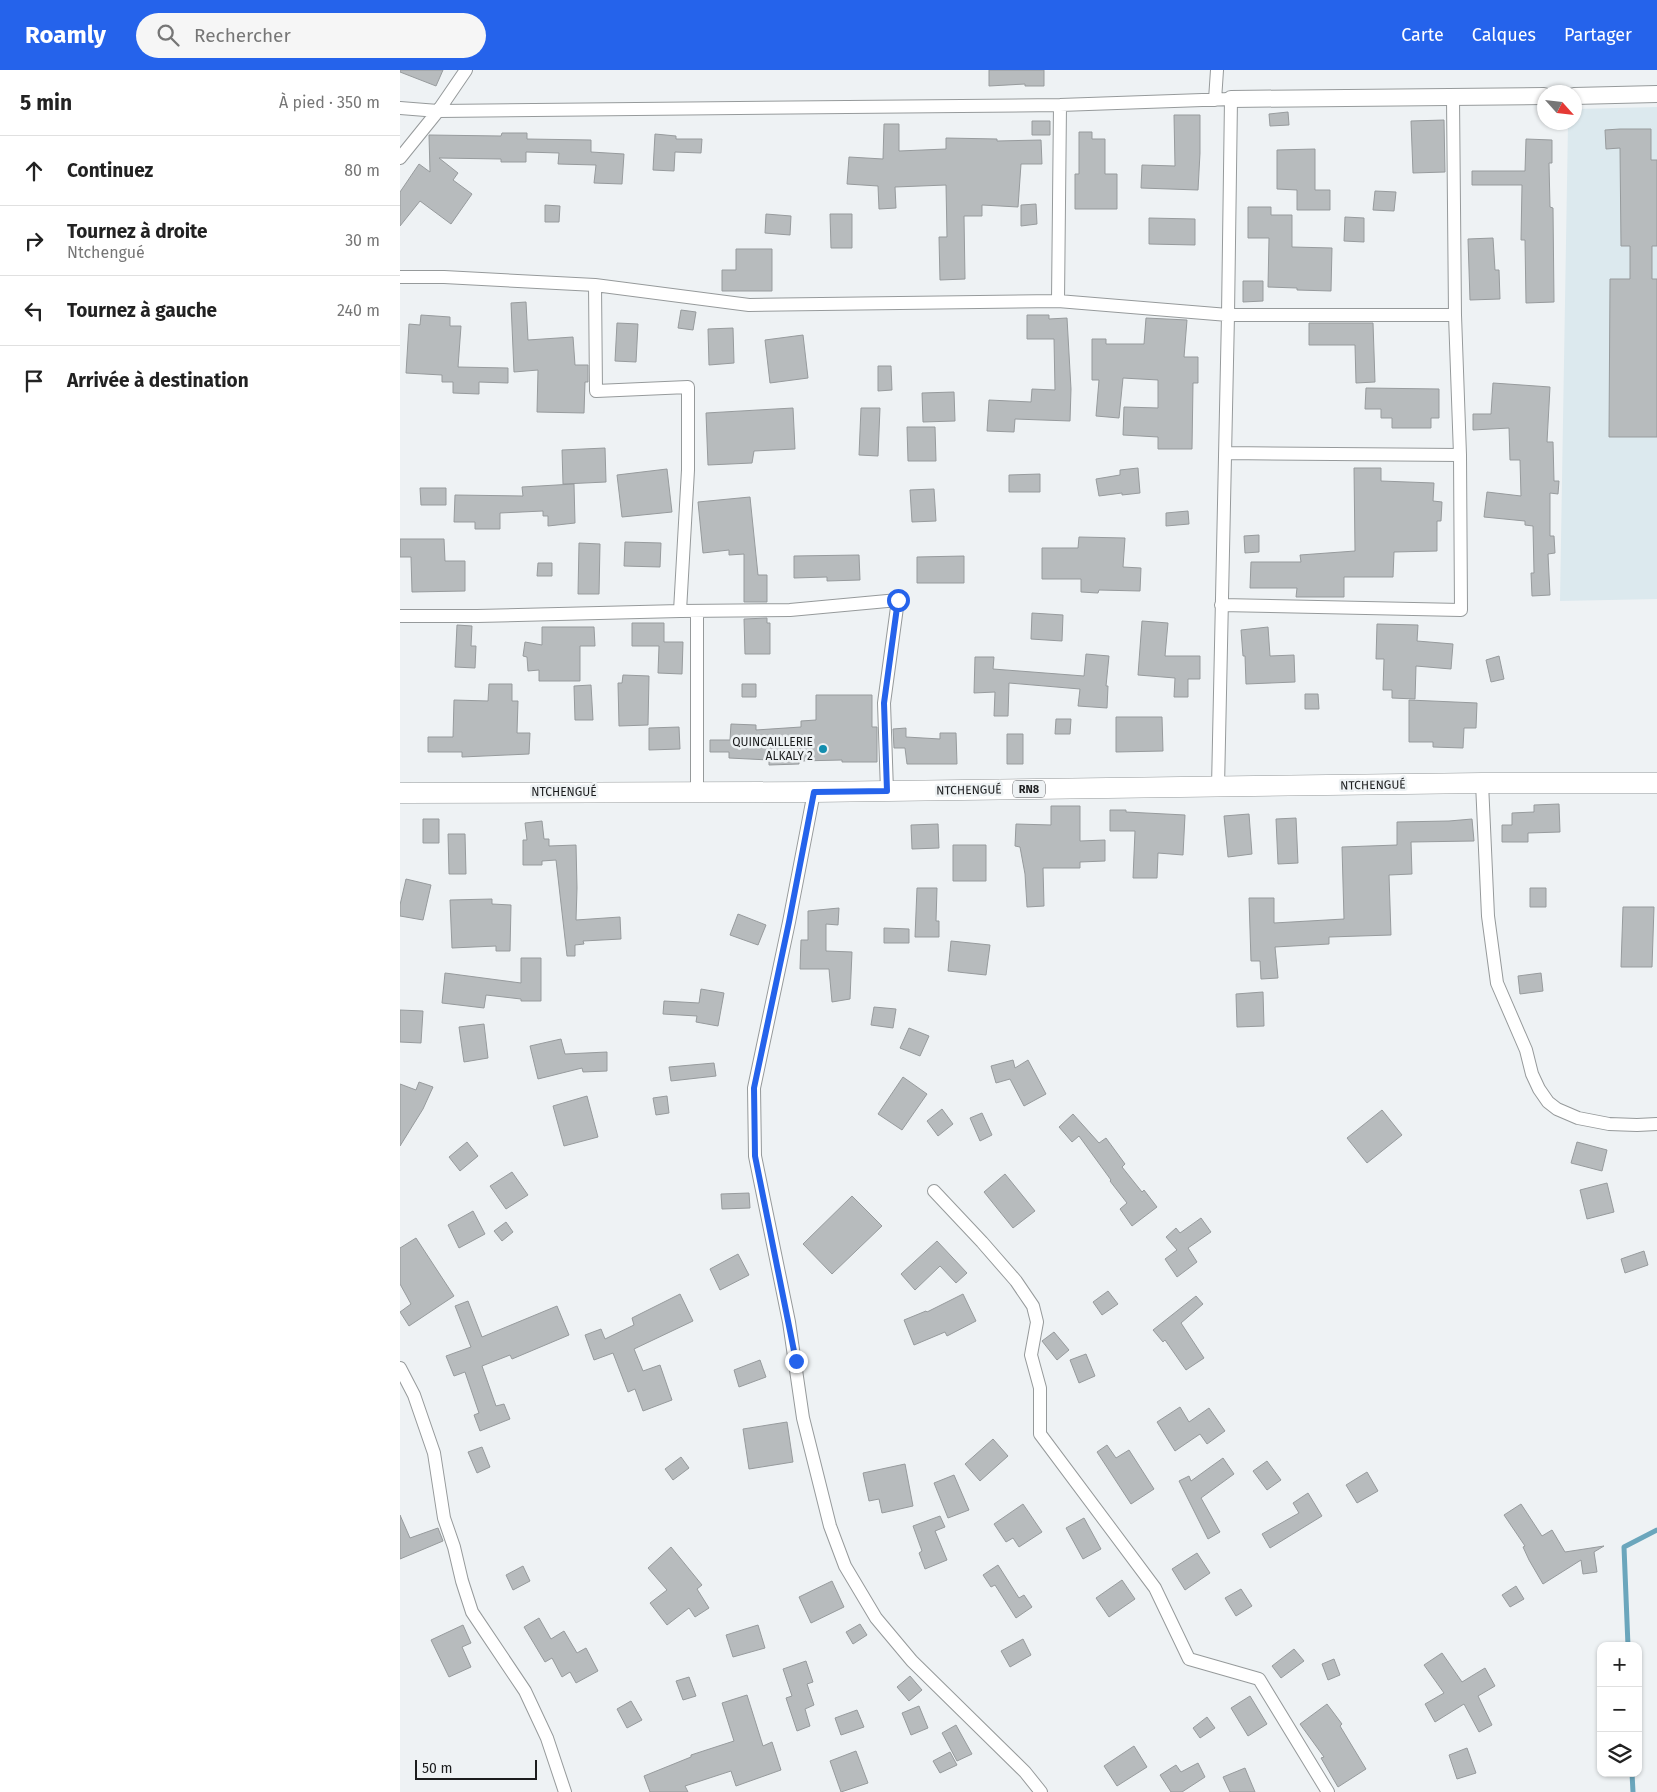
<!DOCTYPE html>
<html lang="fr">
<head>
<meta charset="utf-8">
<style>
  :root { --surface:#fff; --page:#f6f6f6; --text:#222; --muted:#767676; --line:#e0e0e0; --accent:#2563eb }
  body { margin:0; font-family:"Fira Sans",sans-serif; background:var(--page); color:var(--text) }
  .controls { position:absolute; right:15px; bottom:15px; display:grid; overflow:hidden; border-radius:10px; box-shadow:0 1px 4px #0004 }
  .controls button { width:45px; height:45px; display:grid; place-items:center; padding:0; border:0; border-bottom:1px solid var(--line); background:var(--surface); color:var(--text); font:25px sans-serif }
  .compass { position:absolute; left:1137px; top:15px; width:45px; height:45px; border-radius:50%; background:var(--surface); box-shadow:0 1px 4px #0004; rotate:117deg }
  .scale { position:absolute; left:15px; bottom:12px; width:122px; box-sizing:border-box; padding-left:5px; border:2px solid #1c1d1e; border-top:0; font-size:14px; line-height:18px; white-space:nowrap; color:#1c1d1e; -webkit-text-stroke:4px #eef2f4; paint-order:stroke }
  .stop { position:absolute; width:15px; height:15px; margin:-11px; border:4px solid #2563eb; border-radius:50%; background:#fff }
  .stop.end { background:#2563eb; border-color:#fff; box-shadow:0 1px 5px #0008 }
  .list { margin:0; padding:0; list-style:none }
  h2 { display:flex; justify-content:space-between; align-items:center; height:65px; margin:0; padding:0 20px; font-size:21px }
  h2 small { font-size:16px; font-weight:400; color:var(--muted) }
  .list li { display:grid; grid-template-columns:32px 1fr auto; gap:15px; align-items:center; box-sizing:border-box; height:70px; padding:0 20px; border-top:1px solid var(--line) }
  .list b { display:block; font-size:19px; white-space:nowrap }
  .list p { margin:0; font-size:16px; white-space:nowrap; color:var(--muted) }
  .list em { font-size:16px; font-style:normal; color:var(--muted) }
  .icon { flex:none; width:28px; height:28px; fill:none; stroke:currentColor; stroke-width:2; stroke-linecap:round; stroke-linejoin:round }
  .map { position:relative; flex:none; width:1257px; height:1722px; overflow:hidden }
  header { display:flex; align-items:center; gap:30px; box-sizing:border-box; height:70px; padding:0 25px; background:var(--accent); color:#fff }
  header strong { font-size:24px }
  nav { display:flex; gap:28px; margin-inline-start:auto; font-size:18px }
  .search { width:350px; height:45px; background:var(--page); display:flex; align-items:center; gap:12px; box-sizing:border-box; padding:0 18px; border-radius:28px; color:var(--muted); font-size:19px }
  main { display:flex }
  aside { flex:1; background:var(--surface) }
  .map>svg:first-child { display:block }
</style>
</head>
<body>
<header>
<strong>Roamly</strong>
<div class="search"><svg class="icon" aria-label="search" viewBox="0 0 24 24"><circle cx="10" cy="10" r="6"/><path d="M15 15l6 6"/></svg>Rechercher</div>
<nav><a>Carte</a><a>Calques</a><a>Partager</a></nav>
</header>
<main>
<aside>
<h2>5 min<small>À pied · 350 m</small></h2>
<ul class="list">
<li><svg class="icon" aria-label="ahead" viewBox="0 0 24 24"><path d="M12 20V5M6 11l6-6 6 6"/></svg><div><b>Continuez</b></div><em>80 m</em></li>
<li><svg class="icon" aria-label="right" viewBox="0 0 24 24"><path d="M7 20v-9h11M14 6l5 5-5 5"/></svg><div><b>Tournez à droite</b><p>Ntchengué</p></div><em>30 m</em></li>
<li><svg class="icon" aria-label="left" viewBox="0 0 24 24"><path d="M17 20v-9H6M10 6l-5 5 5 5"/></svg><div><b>Tournez à gauche</b></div><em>240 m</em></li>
<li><svg class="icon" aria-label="arrive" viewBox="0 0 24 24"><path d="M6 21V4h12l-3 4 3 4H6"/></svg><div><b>Arrivée à destination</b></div></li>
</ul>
</aside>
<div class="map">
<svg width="1257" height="1722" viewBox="0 0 1257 1722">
  <rect width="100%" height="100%" fill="#eef2f4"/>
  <path fill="#dce9ee" d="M1257 37V529L1160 531 1168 53 1174 52 1175 39Z"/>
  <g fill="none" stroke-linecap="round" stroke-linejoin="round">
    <path stroke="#6ba6bc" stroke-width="5" d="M1228 1576 1224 1477 1257 1460
      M1232 1703 1233 1722"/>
  </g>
  <path fill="#b7bbbd" stroke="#979b9d" d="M0 0H43L36 16 0 2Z
    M589 0H644V16H625V14L589 16Z
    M888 42 889 55 870 56 869 44Z
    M774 45H800V83L798 120 741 118 742 95 775 96Z
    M1044 50 1045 102 1013 103 1011 51Z
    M632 51H650V65H632Z
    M484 54H499V81L546 79V68L597 69V71L641 70 642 94H621L618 137 582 135V146H564L565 209 540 210 539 167H547L546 115 495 117 496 138 479 139 478 116 447 114 449 87 483 89Z
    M1220 59H1251V90H1257V176H1252V209H1257V367H1209L1210 209H1230V176H1221L1220 78 1206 79 1205 60Z
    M679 62H692V69H705V104H717V139H675V104H679Z
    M102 63H127V69L191 70V82L224 84 222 114 194 113 196 95 158 94 159 83 126 82V92H101V89L39 88 58 103 53 110 72 124 51 154 20 131 0 156V122L19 94 30 102 29 65 101 66Z
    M255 64 276 66V69H302L301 83 275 82 274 101 253 100Z
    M1126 69 1152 70V93H1149L1150 137 1153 138 1154 232 1126 233 1125 170H1121L1122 115H1072V101H1125Z
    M915 79V120H930V140H897V120L877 119V80Z
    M975 121 996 122 994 141 973 140Z
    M636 134 637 154 621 156V135Z
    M145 135 160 136 159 152H145Z
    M848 137H871V145H892V177L932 178 931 221 897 220V218L868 217 869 168H848Z
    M366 144 391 146 390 165 365 163Z
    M430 144H452V178H431Z
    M945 147 964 148V172L944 171Z
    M749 148 795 149V175L749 174Z
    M1093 168 1095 200H1099L1100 229 1070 230 1068 169Z
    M336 179H372V221H322V200H336Z
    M843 211H863V231L843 232Z
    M126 232 128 270 173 267 175 295H188V312H185L184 343 137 342 138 300 114 302 111 233Z
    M281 240 296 242 293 260 278 258Z
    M21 245 50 247V256H61L58 297 108 298V313L79 312V324L53 323V312H42V305L6 303 9 254 20 255Z
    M627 245H649V249L667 248 671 319 670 351 615 349 614 362 587 361 589 330 631 332 632 319 655 320 654 269H627Z
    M746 248 787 250 784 287H798V313H793L792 379H758V367L723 365 724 337 758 338V310L723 308 719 348 696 346 699 310H692V269H706V274H744Z
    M217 253 238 254 236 292 215 291Z
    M909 253H973L975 312 956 313 955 275H909Z
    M333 258 334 293 309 295 308 259Z
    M403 265 408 308 370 313 365 270Z
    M478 296H491L492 320 478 321Z
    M1093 313 1150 317 1147 372H1153L1154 411H1159L1158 424 1150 423V466H1154L1155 483 1148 484 1150 525 1132 526 1131 503H1134L1133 456 1125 455V451L1084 447 1087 422 1121 426 1120 390H1110L1109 358 1073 360V344H1091Z
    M966 318 1039 319V348H1031V358H992V348H981V339H965Z
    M554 322 555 351 523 352 522 323Z
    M393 338 395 379 354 381 352 393 308 395 306 343Z
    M461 338H480L478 386 459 385Z
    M507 357H535L536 391H508Z
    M205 378 206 412 163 414 162 380Z
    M738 398 740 423 722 425V423L699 426 696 409 720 405V400Z
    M954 398H981V411L1034 413 1033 431 1042 432 1041 451H1037V481L994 482 993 507H944V527H896L897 518H850L851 492H901L900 485 955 481Z
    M267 399 272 442 222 447 217 405Z
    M640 404V422H609V405Z
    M174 414 175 453 148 456V446H143V441L100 443V459H75V452H54L55 425 123 426 122 417Z
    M20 418H46V435H21Z
    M534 419 536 451 512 452 510 420Z
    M350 427 358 505H367V532H344V484L329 485V480L303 483 298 432Z
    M788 441 789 454 766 456V443Z
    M859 465V482L845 483 844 466Z
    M679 467 725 468 723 497 741 498 740 521 699 520 698 523 681 522V509H642V478H678Z
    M0 469H44L45 491H65V521L12 522 11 487H0Z
    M225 472 261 473 260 497 224 496Z
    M179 473 200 474 199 524H178Z
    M459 485 460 510 427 511V507L394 508V486Z
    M564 486V513H517V487Z
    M138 493H152V506H137Z
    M632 543 663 545 662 571 631 569Z
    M367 548V553H370V584H345L344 549Z
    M742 551 768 553 765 586H800V609H788V627H774L775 608 738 605Z
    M232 553H264V572H283L282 604 258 603 259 576H232Z
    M977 554 1018 555 1017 571 1053 574 1051 599 1016 596 1015 629 992 628V620H983L984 589H976Z
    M57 555 72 556 71 576H76L75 598 55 597Z
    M142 557H194L195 576H180V611H139V600L128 601 127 587 123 586 125 572 142 575Z
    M868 557 870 586 894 585 895 612 846 614 845 586H843L841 560Z
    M686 584 709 586 706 616H708L707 638 678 636 680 619 609 613 608 646H594L595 622 574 623 575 587H594L593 599 684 606Z
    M1099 586 1104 609 1091 612 1086 590Z
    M223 605 249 606 248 655 219 656 218 613H222Z
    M89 614H112V631H118L117 663H130L129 684 62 687V682H28V667H53L54 630 88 631Z
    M342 614H356V627H342Z
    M191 615 193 650H175L174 616Z
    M905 624H918L919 639H905Z
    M416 625H472V657H477V692H442V690L399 691V694L369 695V690L329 688V682H310V670H330L331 654 356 655V660L401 657V651L416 650Z
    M1009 630 1077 633 1076 658H1064L1063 678 1033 677V672H1009Z
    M716 647H762L763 681 716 682Z
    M656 649H671L670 664H655Z
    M279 657 280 679 249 680V658Z
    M506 658V667L540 669V663H556L557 694H507L505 678H494L493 659Z
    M607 664H623V694H607Z
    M1159 734 1160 762 1128 763V772H1102V755H1112V743L1134 742V735Z
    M651 736H680V771L705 770V791L680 792V798H643L644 836 627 837 625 804 620 777 615 776 616 754 651 755Z
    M710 740H726V742L785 745 783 785 758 783 757 808H733L735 761H710Z
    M849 744 852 784 828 787 824 746Z
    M896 748 898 793 878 794 876 749Z
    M23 749H39V773H23Z
    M1072 749 1074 771 1011 772 1012 804 989 805 991 865 929 867V874L875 877 878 908 861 909 860 891H851L849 828H874V853L944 849 942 777 997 775V752L1049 751Z
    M142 751 144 769H149V776L176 775 177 818 176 850 220 847 221 869 183 871 184 874 175 875V886H167L156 790 142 791V795H123V770H127L125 753Z
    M538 754 539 778 512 779 511 755Z
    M48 764H65L66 804H49Z
    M553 775H586V811H553Z
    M6 809 31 815 23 850 0 846V835Z
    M517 818H537L536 851H539V867H515Z
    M1130 818H1146V837H1130Z
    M92 829V834L111 835 110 881H96V876L52 878 50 830Z
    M1223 837H1254L1252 897H1221Z
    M439 838 438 855 426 854V881L452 882 450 929 432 932 429 899H400L401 870H408V841Z
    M338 844 366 855 358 875 330 865Z
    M484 858 509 859V873H484Z
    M551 871 590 875 586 905 548 901Z
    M121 888H141V931H121V929L86 925 84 938 42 933 45 903 121 913Z
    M1141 903 1143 921 1120 924 1118 906Z
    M301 919 324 923 318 956 296 952 297 946 263 944 264 931 299 933Z
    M863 922 864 956 837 957 836 924Z
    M474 937 496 939 493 958 471 955Z
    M0 940 23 941 21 973 0 972Z
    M84 954 88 988 64 992 59 957Z
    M509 958 529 966 520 986 500 978Z
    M161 969 165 984 207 982V1001L183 1002 182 998 138 1009 130 976Z
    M613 990 615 998 628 990 646 1024 624 1036 610 1009 596 1013 591 996Z
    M314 993 316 1006 271 1011 269 997Z
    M503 1007 527 1024 502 1060 478 1044Z
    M19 1012 33 1017 23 1039 0 1076V1014L16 1020Z
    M187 1026 198 1067 164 1076 153 1036Z
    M267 1026 269 1043 256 1045 253 1028Z
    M542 1039 553 1054 538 1066 527 1051Z
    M982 1040 1002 1065 967 1093 947 1068Z
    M582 1043 592 1065 580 1071 570 1048Z
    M673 1044 699 1073 706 1068 725 1094 722 1097 742 1122 744 1120 757 1137 732 1156 720 1139 727 1133 710 1111 711 1110 679 1066 672 1072 659 1057Z
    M67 1072 78 1086 60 1101 49 1087Z
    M1177 1072 1207 1080 1202 1101 1171 1093Z
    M112 1102 128 1125 106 1139 90 1116Z
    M605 1104 635 1141 613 1158 584 1122Z
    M1207 1113 1214 1142 1187 1149 1180 1120Z
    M349 1123 350 1138 322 1139 321 1124Z
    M452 1126 482 1156 432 1204 403 1174Z
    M73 1141 85 1164 59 1178 48 1155Z
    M801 1148 811 1162 788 1178 797 1192 777 1207 765 1189 777 1180 766 1167 776 1158 780 1163Z
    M106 1152 113 1162 102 1171 94 1161Z
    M16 1168 54 1226 9 1256 0 1242 11 1234 0 1214V1178Z
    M537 1171 567 1203 556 1213 540 1196 515 1220 501 1204Z
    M1244 1181 1248 1195 1225 1203 1221 1189Z
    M338 1184 349 1205 320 1220 310 1199Z
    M708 1221 718 1234 702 1245 693 1232Z
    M280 1224 293 1251 234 1279 243 1301 260 1295 272 1330 243 1341 235 1319 228 1322 213 1283 194 1290 185 1265 201 1259 205 1269 234 1255 232 1248Z
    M563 1224 576 1251 547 1266 545 1262 514 1275 504 1250 526 1241 527 1242Z
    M796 1226 803 1234 781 1253 804 1288 786 1300 765 1270 763 1272 753 1260Z
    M68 1231 82 1267 157 1236 169 1265 112 1289 110 1285 82 1296 96 1336 104 1334 110 1349 80 1361 74 1345 79 1343 65 1302 54 1306 46 1286 71 1277 55 1236Z
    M654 1262 669 1280 657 1290 642 1271Z
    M686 1284 695 1306 679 1313 670 1290Z
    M360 1290 366 1307 339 1317 334 1300Z
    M780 1337 789 1352 809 1338 825 1361 807 1374 800 1364 775 1381 757 1352Z
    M387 1352 393 1392 349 1399 343 1359Z
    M593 1369 608 1386 580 1411 565 1394Z
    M707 1375 716 1388 729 1380 754 1419 731 1434 697 1382Z
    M82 1377 90 1397 77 1403 68 1382Z
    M281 1387 289 1398 273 1410 265 1399Z
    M823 1388 834 1404 801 1428 820 1462 808 1469 779 1411 789 1406 791 1411Z
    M867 1391 881 1410 867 1420 853 1401Z
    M505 1394 513 1436 482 1443 479 1429 469 1431 463 1403Z
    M967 1402 978 1421 957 1433 946 1415Z
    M554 1405 569 1440 548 1448 534 1413Z
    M908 1423 922 1446 870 1478 862 1464 899 1443 893 1433Z
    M623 1434 642 1462 619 1477 613 1468 606 1472 594 1454Z
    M1121 1434 1142 1466 1152 1460 1165 1482 1204 1476 1194 1482 1197 1502 1183 1504 1181 1490 1143 1514 1129 1490 1123 1477 1125 1476 1104 1445Z
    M0 1445 10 1468 38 1458 43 1471 0 1489Z
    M540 1446 545 1457 535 1461 547 1490 525 1499 519 1483 522 1481 513 1456Z
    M684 1448 701 1479 683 1489 666 1458Z
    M271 1477 302 1515 297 1519 309 1538 295 1547 289 1538 267 1555 250 1533 267 1520 248 1498Z
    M797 1483 810 1503 785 1520 772 1499Z
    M598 1495 619 1528 624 1525 632 1537 616 1548 595 1515 591 1517 583 1505Z
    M123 1496 130 1511 113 1520 106 1505Z
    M722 1510 735 1529 709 1547 696 1528Z
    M432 1511 444 1537 411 1553 399 1527Z
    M1116 1516 1124 1529 1110 1537 1102 1525Z
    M841 1519 852 1536 836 1546 825 1528Z
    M139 1548 151 1569 164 1561 177 1583 186 1578 198 1601 176 1613 170 1602 162 1607 152 1588 145 1592 124 1557Z
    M460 1554 467 1565 453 1574 446 1562Z
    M63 1555 71 1573 62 1577 71 1597 49 1607 31 1570Z
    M358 1555 365 1578 333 1587 326 1565Z
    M623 1569 631 1585 610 1597 601 1581Z
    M894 1579 904 1591 881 1608 872 1596Z
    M1042 1583 1062 1612 1085 1598 1095 1616 1078 1626 1092 1655 1079 1662 1064 1634 1035 1652 1025 1634 1044 1623 1024 1595Z
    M934 1589 940 1605 928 1610 922 1594Z
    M406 1591 413 1612 407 1614 414 1635 405 1639 410 1656 397 1661 386 1628 392 1626 383 1599Z
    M510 1606 522 1620 509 1631 497 1617Z
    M289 1607 296 1626 283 1630 276 1611Z
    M347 1625 363 1676 372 1672 381 1700 336 1716 331 1701 285 1716 288 1722H250L244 1706 291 1687V1685L334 1671 322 1633Z
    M850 1626 867 1654 848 1666 831 1638Z
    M231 1631 242 1650 227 1658 217 1639Z
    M927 1634 942 1654 940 1656 966 1699 938 1717 921 1688 924 1687 900 1654Z
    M519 1636 528 1658 511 1665 502 1643Z
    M457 1640 464 1657 441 1665 435 1648Z
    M807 1647 815 1658 800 1668 793 1658Z
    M556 1655 572 1684 557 1691 542 1663Z
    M734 1676 747 1697 717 1716 704 1696Z
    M1067 1678 1076 1703 1057 1709 1049 1685Z
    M456 1681 468 1713 441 1722 430 1691Z
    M550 1682 557 1695 540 1703 533 1691Z
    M798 1693 805 1707 782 1722H771L760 1705 776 1695 781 1702Z
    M845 1698 855 1722H830L823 1707Z"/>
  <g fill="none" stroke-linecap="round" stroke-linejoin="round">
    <defs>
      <path id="minor" d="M815 30 817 0
        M0 38 38 41 660 35 831 29 828 245 818 717
        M0 88 38 41 66 0
        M0 207H44L195 215 349 235 658 231 828 245H1055
        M658 231 660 35
        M825 383 1060 385
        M821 535 1061 540 1060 385 1055 245 1053 28
        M280 541 390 540 498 530 484 633 487 721
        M297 541V722
        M0 546H77L280 541 288 400V317L196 321 195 215
        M1082 713 1088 846 1097 913 1126 980 1132 1004 1139 1019 1148 1032 1157 1039 1178 1048 1209 1054 1237 1055 1257 1054
        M414 722 389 852 354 1018 355 1086 389 1252 403 1348 430 1456 445 1496 476 1548 512 1591 625 1702 641 1722
        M534 1121 582 1172 616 1211 633 1236 637 1252 631 1285 640 1318V1364L755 1518 789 1589 859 1609 928 1722
        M0 1298 14 1325 34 1383 44 1448 54 1477 62 1511 72 1542 125 1621 147 1668 165 1722"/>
      <path id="tertiary" d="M1174 26 1257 24
        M831 29 1144 26"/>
      <path id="primary" d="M0 723 414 722 1082 713H1257"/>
    </defs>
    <use href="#minor" stroke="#969a9b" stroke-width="14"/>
    <use href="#tertiary" stroke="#969a9b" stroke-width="18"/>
    <use href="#primary" stroke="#969a9b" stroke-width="21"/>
    <use href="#minor" stroke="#fff" stroke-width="12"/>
    <use href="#tertiary" stroke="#fff" stroke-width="16"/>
    <use href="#primary" stroke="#fff" stroke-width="20"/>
  </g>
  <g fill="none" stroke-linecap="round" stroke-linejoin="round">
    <path stroke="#2563eb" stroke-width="6" d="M396 1291 355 1086 354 1018 389 852 414 722 487 721 484 633 498 530"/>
  </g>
  <circle fill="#128dae" stroke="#eef2f4" stroke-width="2" cx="423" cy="679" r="5"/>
  <g text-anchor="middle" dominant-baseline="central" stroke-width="5" stroke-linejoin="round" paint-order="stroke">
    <rect fill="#eef2f4" stroke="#5b5d5e" stroke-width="1" x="613" y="710.5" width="32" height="17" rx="4"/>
    <g font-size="11" font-weight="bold" fill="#1c1d1e">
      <text x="629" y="719">RN8</text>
    </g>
    <g font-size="12" fill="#1c1d1e" stroke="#eef2f4" text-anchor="end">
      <text x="413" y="672">QUINCAILLERIE<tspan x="413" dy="14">ALKALY 2</tspan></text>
    </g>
    <g font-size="12" fill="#1c1d1e" stroke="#eef2f4">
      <text transform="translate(973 715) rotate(-1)">NTCHENGUÉ</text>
      <text transform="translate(569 720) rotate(-1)">NTCHENGUÉ</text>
      <text x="164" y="722">NTCHENGUÉ</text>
    </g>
  </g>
</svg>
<div class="controls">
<button>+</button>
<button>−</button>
<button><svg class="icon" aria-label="layers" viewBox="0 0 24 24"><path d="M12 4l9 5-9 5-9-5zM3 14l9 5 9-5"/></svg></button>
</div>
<svg class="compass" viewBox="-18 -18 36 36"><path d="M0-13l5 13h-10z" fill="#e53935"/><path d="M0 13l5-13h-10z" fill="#767676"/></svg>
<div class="scale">50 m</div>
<div class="stop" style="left:498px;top:530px"></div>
<div class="stop end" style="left:396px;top:1291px"></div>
</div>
</main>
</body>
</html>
